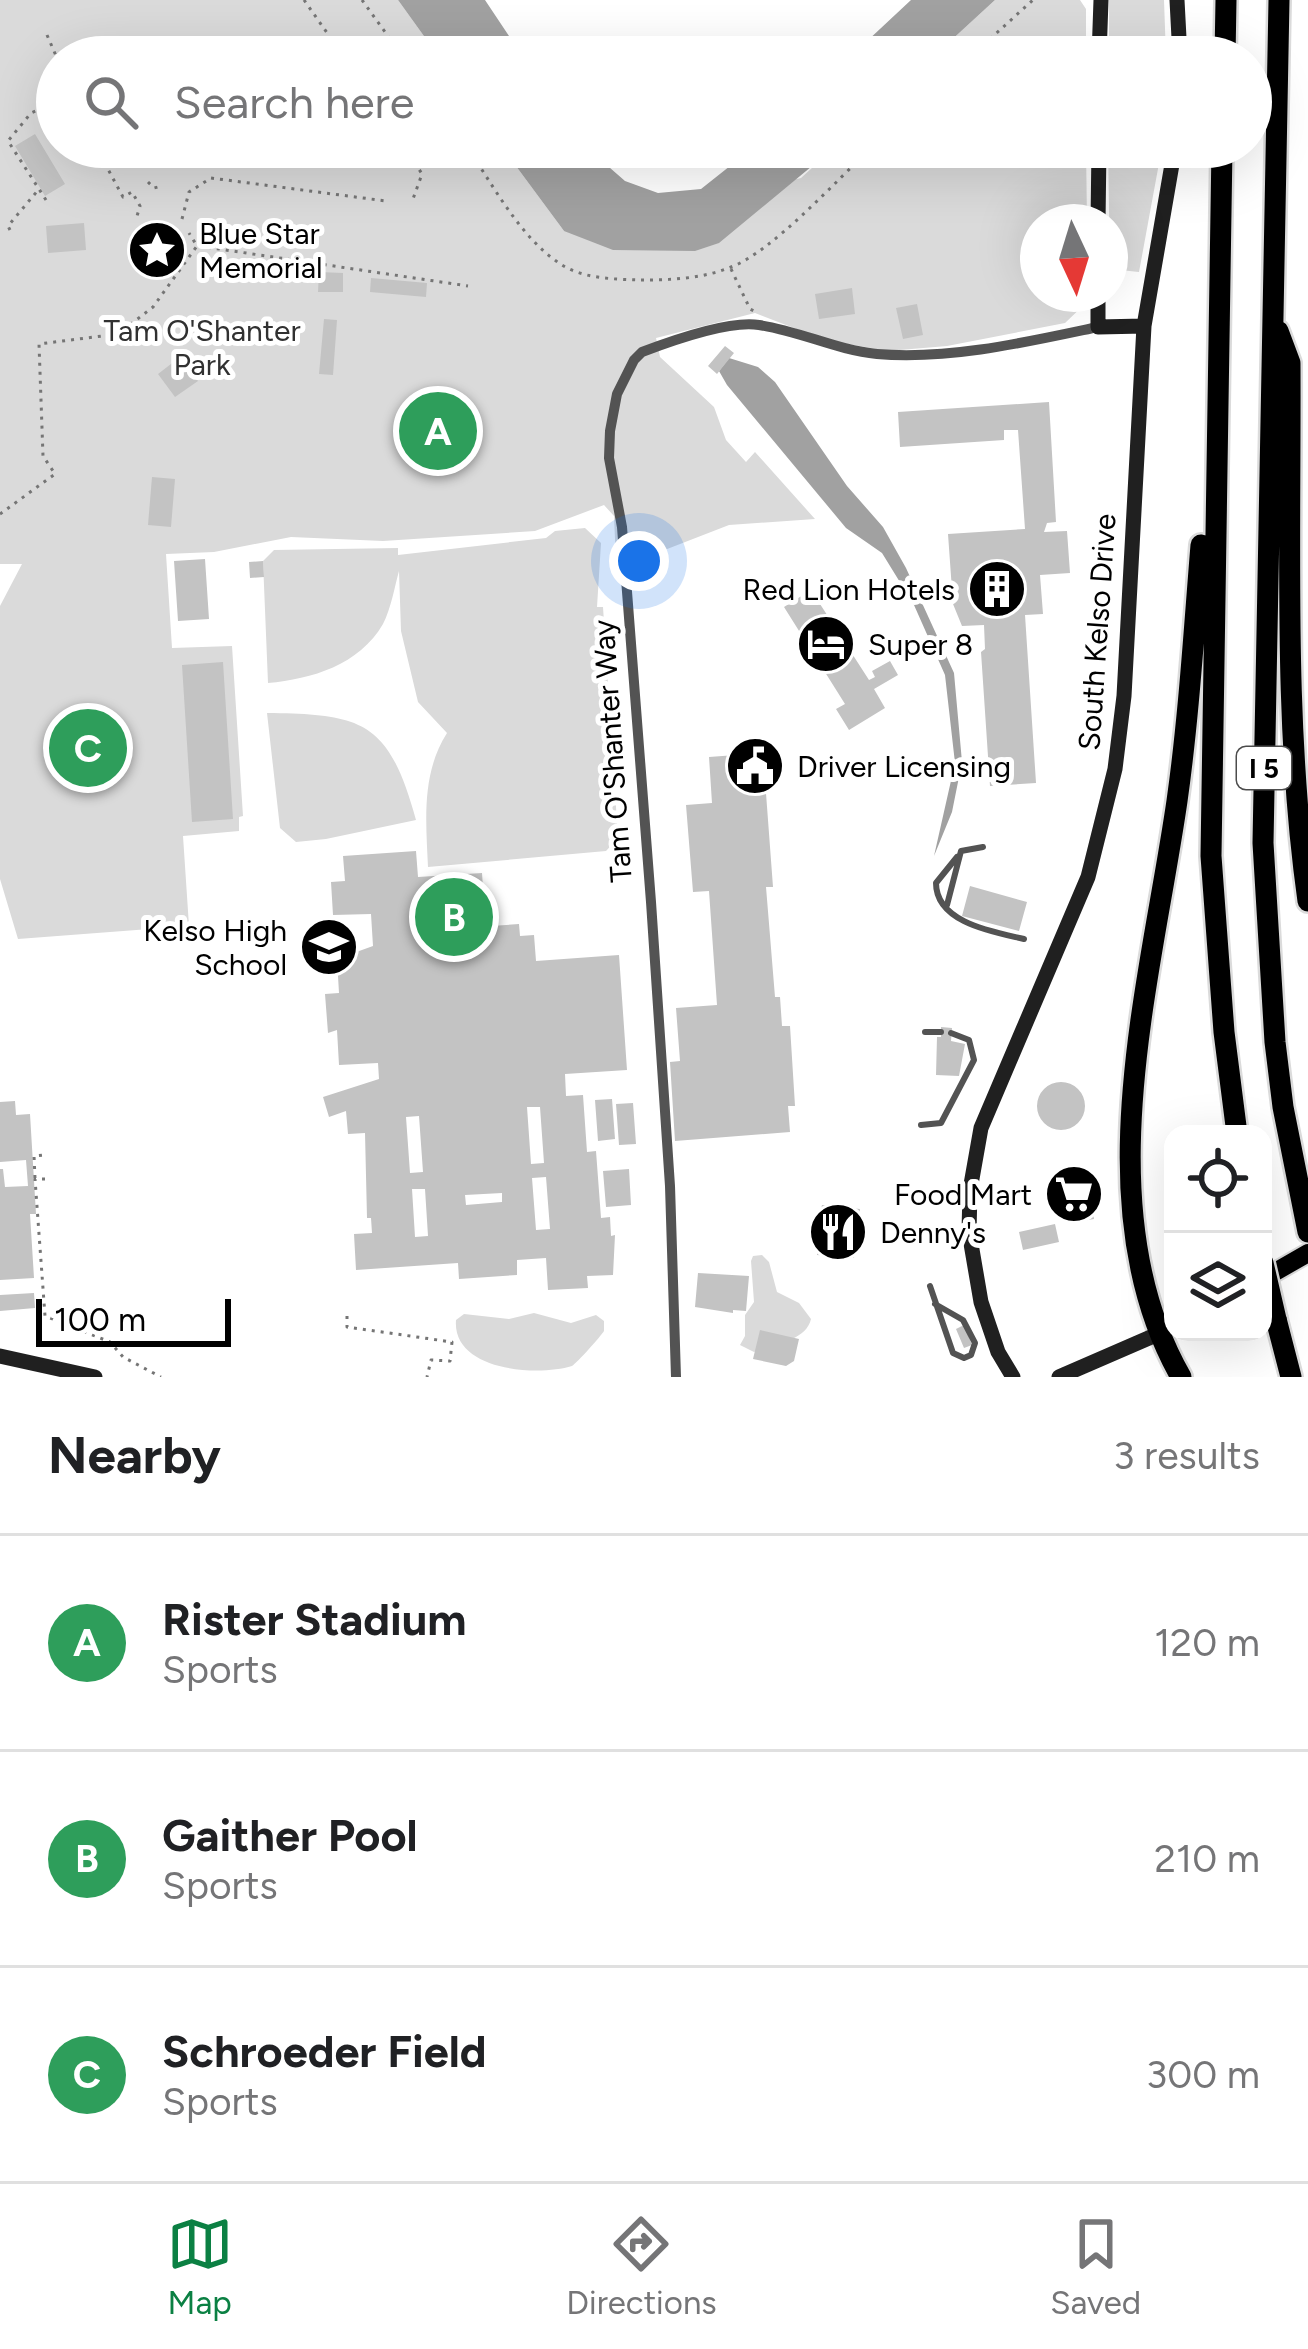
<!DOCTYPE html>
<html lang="en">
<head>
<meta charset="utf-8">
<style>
  :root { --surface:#fff; --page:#f2f2f2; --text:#202124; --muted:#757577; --line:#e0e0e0; --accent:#0b8043 }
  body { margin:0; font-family:Figtree,sans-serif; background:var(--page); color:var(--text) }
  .controls { position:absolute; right:36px; bottom:36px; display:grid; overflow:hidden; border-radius:24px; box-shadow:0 12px 48px #0002 }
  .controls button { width:108px; height:108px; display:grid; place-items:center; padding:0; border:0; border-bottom:3px solid var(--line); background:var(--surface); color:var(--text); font:60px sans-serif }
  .compass { position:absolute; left:1020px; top:204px; width:108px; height:108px; border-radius:50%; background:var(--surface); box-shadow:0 12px 48px #0002; rotate:176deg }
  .scale { position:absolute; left:36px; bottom:30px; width:195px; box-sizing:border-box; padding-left:12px; border:6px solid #000; border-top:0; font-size:33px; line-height:42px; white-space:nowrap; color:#000; -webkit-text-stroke:9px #fff; paint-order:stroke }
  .you { position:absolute; left:639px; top:561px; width:42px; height:42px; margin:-30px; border:9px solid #fff; border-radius:50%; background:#1a73e8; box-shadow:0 0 0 18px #1a73e833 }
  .badge { display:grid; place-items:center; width:78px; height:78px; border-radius:50%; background:var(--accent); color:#fff; font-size:39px; font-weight:700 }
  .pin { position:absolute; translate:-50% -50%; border:6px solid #fff; box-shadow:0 3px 12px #0006 }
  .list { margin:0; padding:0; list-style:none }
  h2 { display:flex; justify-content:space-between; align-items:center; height:156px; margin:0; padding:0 48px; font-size:51px }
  h2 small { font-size:39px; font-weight:400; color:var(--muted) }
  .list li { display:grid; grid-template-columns:78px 1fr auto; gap:36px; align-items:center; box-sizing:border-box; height:216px; padding:0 48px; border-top:3px solid var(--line) }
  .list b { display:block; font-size:45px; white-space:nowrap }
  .list p { margin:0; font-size:39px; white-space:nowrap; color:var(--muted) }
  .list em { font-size:39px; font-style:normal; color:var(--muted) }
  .icon { flex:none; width:66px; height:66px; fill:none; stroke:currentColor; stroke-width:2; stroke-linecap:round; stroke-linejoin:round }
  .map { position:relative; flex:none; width:1308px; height:1377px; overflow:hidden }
  .search { position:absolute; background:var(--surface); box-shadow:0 12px 48px #0002; left:36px; right:36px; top:36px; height:132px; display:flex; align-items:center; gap:30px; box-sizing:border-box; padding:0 42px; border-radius:66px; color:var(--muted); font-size:45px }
  .sheet { height:804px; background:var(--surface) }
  nav { display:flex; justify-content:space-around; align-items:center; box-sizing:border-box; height:168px; border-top:3px solid var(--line); background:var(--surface); font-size:33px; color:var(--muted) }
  nav a { display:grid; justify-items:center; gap:6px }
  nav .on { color:var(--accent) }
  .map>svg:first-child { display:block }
</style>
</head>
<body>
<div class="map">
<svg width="1308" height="1377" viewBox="0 0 1308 1377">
  <rect width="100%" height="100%" fill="#fff"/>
  <path fill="#dadada" d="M0 0H398L439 57H57V147H502L564 231 801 178 835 147H1086L1087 222H1038V294H1087V302L1065 323 947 346 888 351 825 340 755 313 656 338 660 357 714 407 726 440 746 462 755 452 815 519 729 525 662 551 616 562 614 516 604 505 535 531 383 541 291 537 214 552 166 554 172 648 232 646 243 816 239 817V831L183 836 189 926 18 939 0 879V606L22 564H0Z
    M995 0H1080L1086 9V57H933Z
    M1109 0H1164L1166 57H1109Z
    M1108 147H1162L1139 272 1110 269Z
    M585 528 601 543 597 607H603L618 838 606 851 428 867C426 821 421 774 447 733L418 702 401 631 399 571C395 585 391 609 383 624 359 665 312 679 268 683L263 561 274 550 398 548V555L546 538 555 531Z
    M267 713C364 714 389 722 416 820L326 839 296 842 280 828Z
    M762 1255 769 1262 777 1292 799 1303 811 1319C806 1341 774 1344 754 1352L740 1345 745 1336V1315L754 1302 751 1261 753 1256Z
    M534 1313 571 1323 596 1315 604 1321V1331C601 1336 577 1363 572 1366 536 1377 452 1370 456 1320L464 1314 509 1319Z"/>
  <path fill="#a1a1a1" d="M398 0H485L523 57H439Z
    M911 0H995L933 57H850Z
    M502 147H586L625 181 658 193 701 189 754 147H835L719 243 695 251 613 250 564 231Z
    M729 358 758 367 775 382 847 486 883 527 906 568 954 673 962 762 952 812 934 856 955 763 945 675 914 605 882 553 846 528 727 385 719 371Z"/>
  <path fill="#c3c3c3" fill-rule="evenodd" d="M35 134 65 184 45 196 15 146Z
    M84 223 86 250 48 253 46 226Z
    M319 272 343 273V292H318Z
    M371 278 427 283 426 297 370 292Z
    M852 288 855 314 819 319 815 294Z
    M917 304 923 335 903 339 896 308Z
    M324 319 337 320 333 375 319 374Z
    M725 346 734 353 717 374 708 366Z
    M180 357 198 381 175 397 158 374Z
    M1049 402 1056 522 1047 523 1044 532 1067 531 1070 573 1040 575 1043 614 1025 615 1036 783 990 786 981 652 985 649 984 625 962 626 953 604 948 534 1025 529 1018 430H1004V440L900 447 898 412Z
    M152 477 175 479 171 527 148 525Z
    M205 559 209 619 178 621 174 561Z
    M263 561 264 577 250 578 249 562Z
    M811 590 869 680 875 677 872 671 890 661 898 675 874 689 885 708 849 730 836 709 845 704 784 607Z
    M223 662 233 819 192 822 182 665Z
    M763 753 773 887H766L775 997H780L782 1026H790L795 1106H788L790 1132 675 1141 670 1062 680 1061 676 1008 717 1005 709 891 693 892 686 805 712 803 709 757Z
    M416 851 418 877 482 873 484 902 495 901 496 917 485 918 487 938H492L491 926 519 924 520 936 534 935 536 961 619 955 627 1070 565 1074 566 1096 583 1095 587 1152 596 1151 601 1218 610 1217 611 1236 615 1235 613 1275 587 1276 588 1288 548 1290 546 1258 517 1260V1275L459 1279 458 1263 356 1270 354 1234 372 1233 371 1218H367L365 1133 348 1134 346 1111 329 1117 323 1097 379 1079 378 1063 339 1065 337 1030 328 1033 325 994 339 993 337 959 373 946 371 914 333 915 331 882 345 881 343 856ZM527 1107H540L544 1163 531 1164ZM419 1116 423 1172 410 1173 406 1117ZM546 1177 550 1229 536 1230 532 1178ZM412 1189H425L428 1236 415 1237ZM502 1193V1202L466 1205 465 1195Z
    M970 886 1027 902 1019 931 962 916Z
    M941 1027 952 1028 951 1041 965 1044 959 1076 936 1075 937 1037H941Z
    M1037 1106a24 24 0 1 1 48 0a24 24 0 1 1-48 0Z
    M612 1099 615 1139 598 1141 595 1100Z
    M15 1101 16 1115 30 1114 36 1214H30L34 1278 0 1280V1169H3L5 1187 28 1186 26 1160 0 1162V1102Z
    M633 1103 636 1144 619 1145 616 1104Z
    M629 1169 631 1205 606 1207 603 1171Z
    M1087 1180 1094 1219 1077 1222 1061 1203 1058 1186Z
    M822 1205 860 1209 854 1258 817 1255 819 1236 815 1235Z
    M1055 1224 1059 1242 1023 1250 1019 1232Z
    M698 1273 749 1276 746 1311 733 1310V1313L695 1307Z
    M34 1293 35 1308 0 1311V1295Z
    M964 1325 972 1345 964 1348 956 1329Z
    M760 1330 799 1339 794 1361 786 1366 753 1359Z"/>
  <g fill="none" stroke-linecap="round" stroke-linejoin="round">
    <defs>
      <path id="primary" d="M1263 1279 1308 1253"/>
      <path id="highway" d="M1279 0 1263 843 1275 1042 1283 1107 1308 1232
        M1225 57 1226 0
        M1222 147 1211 856 1224 1032 1237 1134
        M1278 331 1290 363C1291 542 1283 724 1308 901
        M1276 1319 1291 1377
        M1181 1377C1084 1208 1151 981 1177 801 1189 716 1194 630 1201 545"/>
    </defs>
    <use href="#primary" stroke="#dbdbdb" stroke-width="22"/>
    <use href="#highway" stroke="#dbdbdb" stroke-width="26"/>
    <path stroke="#757575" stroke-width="3" stroke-dasharray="3 6" stroke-linecap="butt" d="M304 0 344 57
      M362 0 403 57
      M47 35 57 58
      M970 57 1033 0
      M41 110 57 113
      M96 147 123 197 132 192 140 206 137 216
      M405 147 422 174 413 199
      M467 147C493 185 520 237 559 263 582 279 613 279 639 280 670 280 702 279 731 267 772 252 838 179 872 147
      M148 182 154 188 162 186
      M46 200 8 141 31 113 57 102
      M182 219 189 192 211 178 386 201
      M10 230 8 226 39 189
      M137 244 147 236 156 237 166 255 162 267
      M199 246 468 286
      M731 269 750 309 754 311
      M0 514 55 474 43 456 39 344 118 334 153 307 197 246 189 233
      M35 1178 34 1156 44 1155
      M45 1179H35L45 1316 110 1342 123 1357 161 1377
      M347 1316V1327L452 1342 450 1361 431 1360 427 1377"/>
    <path stroke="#535353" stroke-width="6" d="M957 857 936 883C936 923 994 932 1024 939
      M947 905 961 851 983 847
      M925 1032H941
      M921 1125 941 1123 974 1060 969 1040 951 1033
      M930 1286 953 1353 964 1358 971 1355 975 1343 963 1320 935 1304"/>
    <path stroke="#535353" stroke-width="10" d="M676 1377 670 1186 651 902 622 527 609 458 610 431 617 394 634 360 642 352C671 341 729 320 759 325 800 331 836 350 877 354 950 360 1027 342 1098 327"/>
    <path stroke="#202020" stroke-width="15" d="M1177 0 1180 57
      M1099 57 1101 0
      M1098 222 1099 147
      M1098 294V327L1144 326
      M0 1356 95 1377
      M1013 1377 998 1352 981 1302 969 1232 970 1190 981 1128 1088 877 1115 769 1124 696 1144 326 1175 147
      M1059 1377 1158 1334"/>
    <use href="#primary" stroke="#000" stroke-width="18"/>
    <use href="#highway" stroke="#000" stroke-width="21"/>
    <defs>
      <path id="highway-bridge" d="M1263 1263 1276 1319"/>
    </defs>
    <use href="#highway-bridge" stroke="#dbdbdb" stroke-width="26" stroke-linecap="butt"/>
    <use href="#highway-bridge" stroke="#000" stroke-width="21"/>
  </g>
  <defs>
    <symbol id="sight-disc" viewBox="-11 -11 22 22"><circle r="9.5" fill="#000" stroke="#fff"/><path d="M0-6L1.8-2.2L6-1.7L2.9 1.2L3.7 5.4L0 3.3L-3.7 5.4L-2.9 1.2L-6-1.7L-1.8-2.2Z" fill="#fff"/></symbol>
    <symbol id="building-disc" viewBox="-11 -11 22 22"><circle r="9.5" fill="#000" stroke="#fff"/><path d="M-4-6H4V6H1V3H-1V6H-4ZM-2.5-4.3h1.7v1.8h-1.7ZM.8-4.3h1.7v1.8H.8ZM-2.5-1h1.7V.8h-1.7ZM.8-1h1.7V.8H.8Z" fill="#fff"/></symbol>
    <symbol id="hotel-disc" viewBox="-11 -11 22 22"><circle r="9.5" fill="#000" stroke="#fff"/><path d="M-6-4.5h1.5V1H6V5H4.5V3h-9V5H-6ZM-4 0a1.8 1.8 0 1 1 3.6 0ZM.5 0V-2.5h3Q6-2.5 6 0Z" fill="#fff"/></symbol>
    <symbol id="civic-disc" viewBox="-11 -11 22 22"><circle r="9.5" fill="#000" stroke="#fff"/><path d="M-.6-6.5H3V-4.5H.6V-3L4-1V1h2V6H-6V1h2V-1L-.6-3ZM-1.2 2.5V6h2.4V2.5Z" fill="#fff"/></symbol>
    <symbol id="school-disc" viewBox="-11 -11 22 22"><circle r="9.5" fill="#000" stroke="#fff"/><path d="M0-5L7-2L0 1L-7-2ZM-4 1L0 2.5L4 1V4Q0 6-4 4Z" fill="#fff"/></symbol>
    <symbol id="supermarket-disc" viewBox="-11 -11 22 22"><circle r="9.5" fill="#000" stroke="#fff"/><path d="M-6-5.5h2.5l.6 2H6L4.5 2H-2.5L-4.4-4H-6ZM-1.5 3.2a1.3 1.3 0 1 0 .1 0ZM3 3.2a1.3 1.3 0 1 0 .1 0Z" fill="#fff"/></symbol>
    <symbol id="restaurant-disc" viewBox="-11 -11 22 22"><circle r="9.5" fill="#000" stroke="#fff"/><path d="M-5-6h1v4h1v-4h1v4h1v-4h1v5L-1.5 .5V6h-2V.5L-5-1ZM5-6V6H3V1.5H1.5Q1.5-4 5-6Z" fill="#fff"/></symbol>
  </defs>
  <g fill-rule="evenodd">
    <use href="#sight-disc" x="124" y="217" width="66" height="66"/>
    <use href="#building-disc" x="964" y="556" width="66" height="66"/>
    <use href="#hotel-disc" x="793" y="611" width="66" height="66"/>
    <use href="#civic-disc" x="722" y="733" width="66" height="66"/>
    <use href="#school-disc" x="296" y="914" width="66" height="66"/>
    <use href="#supermarket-disc" x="1041" y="1161" width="66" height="66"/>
    <use href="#restaurant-disc" x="805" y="1199" width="66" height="66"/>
  </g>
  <g text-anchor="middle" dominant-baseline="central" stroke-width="10" stroke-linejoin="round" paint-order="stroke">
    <rect fill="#fff" stroke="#4c4c4c" stroke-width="3" x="1237" y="747" width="54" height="42" rx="9"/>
    <g font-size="27" font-weight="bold" fill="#000">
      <text x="1264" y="768">I 5</text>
    </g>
    <g font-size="30" fill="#000" stroke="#fff" text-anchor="start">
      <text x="199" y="233">Blue Star<tspan x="199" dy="34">Memorial</tspan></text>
      <text x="955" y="589" text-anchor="end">Red Lion Hotels</text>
      <text x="868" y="644">Super 8</text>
      <text x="797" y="766">Driver Licensing</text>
      <text x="287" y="930" text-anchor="end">Kelso High<tspan x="287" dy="34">School</tspan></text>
      <text x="1032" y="1194" text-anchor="end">Food Mart</text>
      <text x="880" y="1232">Denny's</text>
    </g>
    <g font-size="30" fill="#313131" stroke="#fff">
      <text x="202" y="330">Tam O'Shanter<tspan x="202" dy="34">Park</tspan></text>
    </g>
    <g font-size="30" fill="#000" stroke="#fff">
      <text transform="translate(1097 632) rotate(-86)">South Kelso Drive</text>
      <text transform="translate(612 751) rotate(-94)">Tam O'Shanter Way</text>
    </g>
  </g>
</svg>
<div class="controls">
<button><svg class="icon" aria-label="locate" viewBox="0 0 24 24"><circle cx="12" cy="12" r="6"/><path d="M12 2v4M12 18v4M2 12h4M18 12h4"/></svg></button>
<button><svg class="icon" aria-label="layers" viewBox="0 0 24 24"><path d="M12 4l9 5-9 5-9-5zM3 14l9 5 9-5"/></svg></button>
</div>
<svg class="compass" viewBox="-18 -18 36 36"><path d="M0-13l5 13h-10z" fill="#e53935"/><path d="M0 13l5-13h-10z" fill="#757577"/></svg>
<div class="scale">100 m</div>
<div class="you"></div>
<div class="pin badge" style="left:438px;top:431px;background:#2e9e5b">A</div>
<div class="pin badge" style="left:454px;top:917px;background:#2e9e5b">B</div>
<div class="pin badge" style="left:88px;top:748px;background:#2e9e5b">C</div>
<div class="search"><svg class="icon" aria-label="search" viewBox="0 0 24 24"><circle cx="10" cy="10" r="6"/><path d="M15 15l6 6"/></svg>Search here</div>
</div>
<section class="sheet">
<h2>Nearby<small>3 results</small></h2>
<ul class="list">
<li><span class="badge" style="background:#2e9e5b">A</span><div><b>Rister Stadium</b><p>Sports</p></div><em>120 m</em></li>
<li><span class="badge" style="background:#2e9e5b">B</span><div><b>Gaither Pool</b><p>Sports</p></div><em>210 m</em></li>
<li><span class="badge" style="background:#2e9e5b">C</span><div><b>Schroeder Field</b><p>Sports</p></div><em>300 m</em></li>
</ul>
</section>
<nav>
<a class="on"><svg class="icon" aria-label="map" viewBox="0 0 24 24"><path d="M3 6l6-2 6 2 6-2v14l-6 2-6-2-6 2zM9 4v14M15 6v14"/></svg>Map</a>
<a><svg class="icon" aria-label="directions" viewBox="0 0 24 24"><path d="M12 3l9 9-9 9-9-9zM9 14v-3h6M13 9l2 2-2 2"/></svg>Directions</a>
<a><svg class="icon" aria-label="saved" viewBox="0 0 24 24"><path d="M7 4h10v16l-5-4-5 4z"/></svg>Saved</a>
</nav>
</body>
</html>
